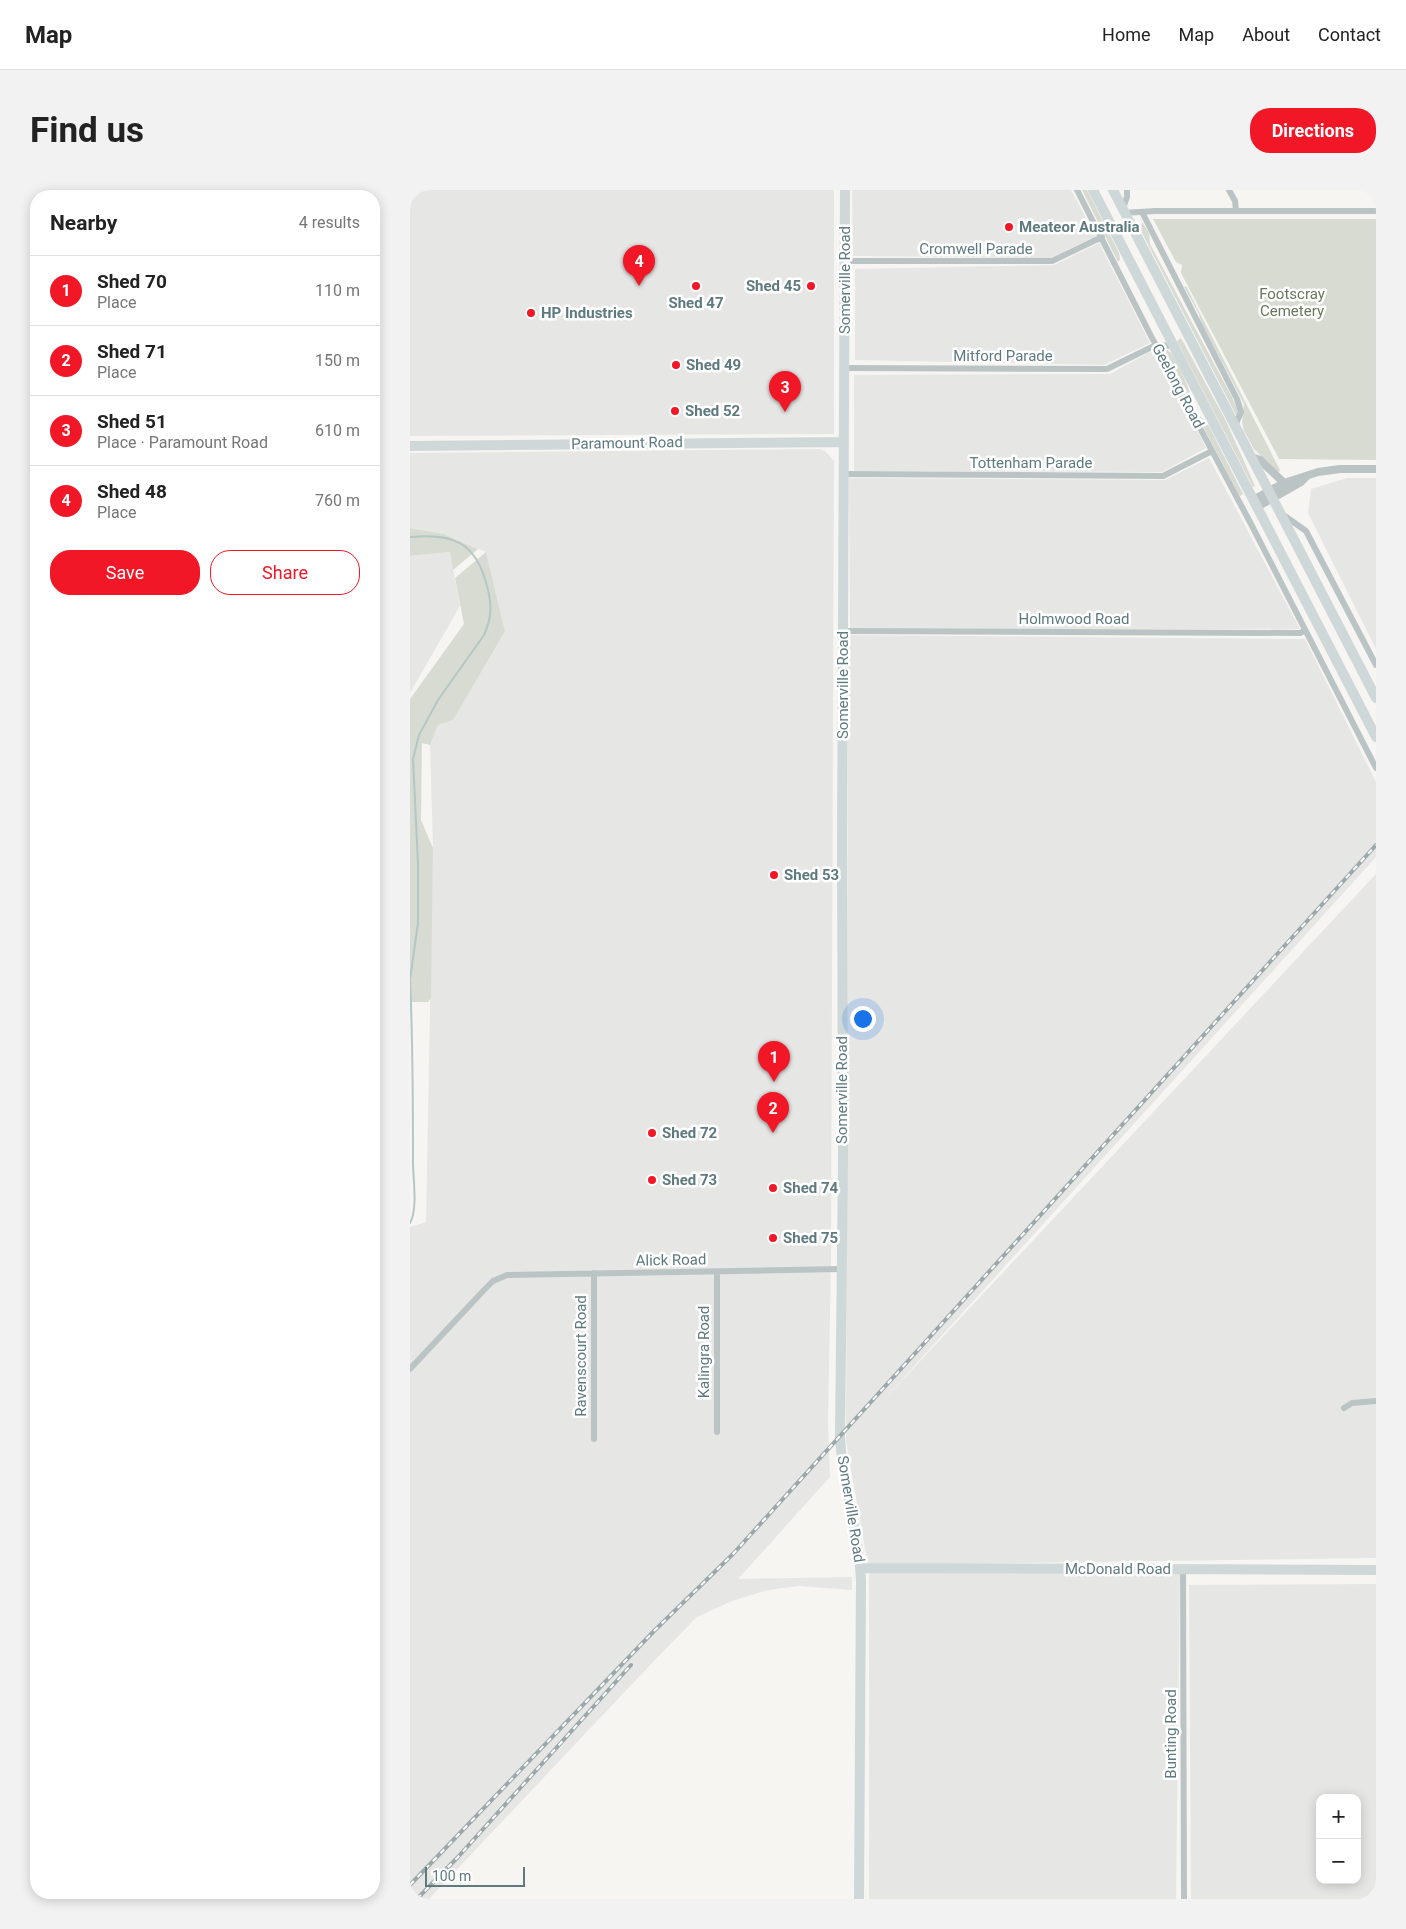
<!DOCTYPE html>
<html lang="en">
<head>
<meta charset="utf-8">
<style>
  :root { --surface:#fff; --page:#f2f2f2; --text:#222; --muted:#767676; --line:#e0e0e0; --accent:#f11726 }
  body { margin:0; font-family:Roboto,sans-serif; background:var(--page); color:var(--text) }
  .controls { position:absolute; right:15px; bottom:15px; display:grid; overflow:hidden; border-radius:10px; box-shadow:0 2px 12px #0003 }
  .controls button { width:45px; height:45px; display:grid; place-items:center; padding:0; border:0; border-bottom:1px solid var(--line); background:var(--surface); color:var(--text); font:25px sans-serif }
  .scale { position:absolute; left:15px; bottom:12px; width:100px; box-sizing:border-box; padding-left:5px; border:2px solid #5e7a7f; border-top:0; font-size:14px; line-height:18px; white-space:nowrap; color:#5e7a7f; -webkit-text-stroke:4px #fff; paint-order:stroke }
  .you { position:absolute; left:452px; top:828px; width:18px; height:18px; margin:-12px; border:4px solid #fff; border-radius:50%; background:#1a73e8; box-shadow:0 0 0 8px #1a73e833 }
  .badge { display:grid; place-items:center; width:32px; height:32px; border-radius:50%; background:var(--accent); color:#fff; font-size:16px; font-weight:700 }
  .pin { position:absolute; translate:-50% -41px; filter:drop-shadow(0 1px 2px #0008) }
  .pin::after { content:''; position:absolute; top:26px; width:18px; height:15px; background:inherit; clip-path:polygon(0 0,100% 0,50% 100%) }
  .list { margin:0; padding:0; list-style:none }
  h2 { display:flex; justify-content:space-between; align-items:center; height:65px; margin:0; padding:0 20px; font-size:21px }
  h2 small { font-size:16px; font-weight:400; color:var(--muted) }
  .list li { display:grid; grid-template-columns:32px 1fr auto; gap:15px; align-items:center; box-sizing:border-box; height:70px; padding:0 20px; border-top:1px solid var(--line) }
  .list b { display:block; font-size:19px; white-space:nowrap }
  .list p { margin:0; font-size:16px; white-space:nowrap; color:var(--muted) }
  .list em { font-size:16px; font-style:normal; color:var(--muted) }
  .actions { display:flex; gap:10px; padding:15px 20px }
  .actions a { flex:1; padding:11px 0; border:1px solid var(--accent); border-radius:20px; text-align:center; font-size:18px; color:var(--accent) }
  .actions .main { background:var(--accent); color:#fff }
  .map { position:relative; flex:none; width:966px; height:1709px; overflow:hidden; border-radius:20px }
  header { display:flex; align-items:center; gap:30px; box-sizing:border-box; height:70px; padding:0 25px; background:var(--surface); border-bottom:1px solid var(--line) }
  header strong { font-size:24px }
  nav { display:flex; gap:28px; margin-inline-start:auto; font-size:18px }
  .intro { display:flex; align-items:center; justify-content:space-between; box-sizing:border-box; height:120px; padding:0 30px }
  h1 { margin:0; font-size:35px }
  .button { padding:12px 22px; border-radius:20px; background:var(--accent); color:#fff; font-size:18px; font-weight:700 }
  main { display:flex; gap:30px; padding:0 30px }
  aside { flex:1; background:var(--surface); border-radius:20px; box-shadow:0 2px 12px #0003 }
  .map>svg:first-child { display:block }
</style>
</head>
<body>
<header>
<strong>Map</strong>
<nav><a>Home</a><a>Map</a><a>About</a><a>Contact</a></nav>
</header>
<div class="intro"><h1>Find us</h1><a class="button">Directions</a></div>
<main>
<aside>
<h2>Nearby<small>4 results</small></h2>
<ul class="list">
<li><span class="badge">1</span><div><b>Shed 70</b><p>Place</p></div><em>110 m</em></li>
<li><span class="badge">2</span><div><b>Shed 71</b><p>Place</p></div><em>150 m</em></li>
<li><span class="badge">3</span><div><b>Shed 51</b><p>Place · Paramount Road</p></div><em>610 m</em></li>
<li><span class="badge">4</span><div><b>Shed 48</b><p>Place</p></div><em>760 m</em></li>
</ul>
<div class="actions"><a class="main">Save</a><a>Share</a></div>
</aside>
<div class="map">
<svg width="966" height="1709" viewBox="0 0 966 1709">
  <rect width="100%" height="100%" fill="#f6f5f2"/>
  <path fill="#e6e7e5" fill-rule="evenodd" d="M12 0H424V244L0 246V12Z
    M442 0H661L686 46 640 68 443 66Z
    M689 53 740 153 694 175 445 170V79L644 75Z
    M747 158 796 258 752 282 444 281V185L700 184Z
    M410 259 415 261 424 271 421 1071 418 1231 420 1287 328 1389 442 1387V1400L389 1396 358 1400 322 1411 287 1427 242 1473 19 1709H0V1037L16 1032 23 658 20 555 28 535 95 441 76 362 34 344 0 338V263Z
    M799 268 890 439H440L439 288 755 290Z
    M937 288H966V459L898 323 901 299Z
    M40 362 50 416 0 503V366Z
    M438 445 895 449 966 592V667L469 1215 966 684V1368L458 1375 436 1251Z
    M459 1378 770 1379 766 1709H459Z
    M966 1394V1709H781L779 1395ZM910 1608H947V1690H910Z"/>
  <path fill="#d8dbd1" d="M672 0H677L709 63 710 70 708 72Z
    M743 29H966V270L869 269 771 83 772 75 766 72Z
    M732 32 739 43 740 54 822 207 827 219 828 225H826L731 41Z
    M776 96 870 280 868 283 844 259 834 241 832 232 834 214 791 132 789 124 774 97Z
    M771 148 816 231 845 296 843 297 767 151Z
    M751 160C754 160 756 159 759 161 767 167 781 203 783 213L781 214 759 168Z
    M790 226 799 236 833 304 830 306 827 301 788 227Z
    M0 338 34 344 68 359 43 380 40 362 0 366Z
    M76 362 95 441 43 530 28 535 20 555 12 553 11 630 23 658 21 808 18 812H0V509L54 434 45 388Z"/>
  <g fill="none" stroke-linecap="round" stroke-linejoin="round">
    <path stroke="#b3c7c6" stroke-width="2" d="M0 347C43 343 66 352 77 396 82 414 82 428 74 445L28 510 9 545 3 569 8 674V733L0 789
      M0 790C3 851 3 911 3 972 3 989 8 1019 0 1033"/>
    <path stroke="#bbc4c5" stroke-width="6" d="M667 0 741 146 841 334 966 578
      M819 0 825 11 826 20
      M713 18 717 7V0
      M715 23C726 22 734 22 744 21H966
      M733 24 827 209 831 222 825 236
      M435 71H642L692 47
      M434 178 697 179 746 155 764 156
      M434 284 753 286 802 261
      M872 324 896 341 966 475
      M433 441 890 443 894 441
      M307 1082V1242
      M184 1083V1249
      M0 1179 74 1100 83 1091 97 1085 431 1079
      M934 1218 942 1213 966 1211
      M773 1379 774 1709"/>
    <path stroke="#bbc4c5" stroke-width="8" d="M841 267 850 270 874 293
      M843 310 874 293 908 282 930 279H966
      M847 317 891 292 897 286"/>
    <path stroke="#cfd8d9" stroke-width="10" d="M435 0 432 655 433 970 430 1246C432 1295 449 1342 451 1391L449 1709
      M0 256 434 252
      M451 1378 966 1380"/>
    <path stroke="#cfd8d9" stroke-width="10" d="M683 0 966 547
      M703 0 966 508"/>
    <defs>
      <path id="rail" d="M0 1695 244 1441 323 1364 966 655
        M7 1709 48 1667 221 1475"/>
    </defs>
    <use href="#rail" stroke="#9ba8aa" stroke-width="4"/>
    <use href="#rail" stroke="#fff" stroke-width="2" stroke-dasharray="5.5" stroke-linecap="butt"/>
  </g>
  <g fill="#f11726" stroke="#fff" stroke-width="2">
    <circle cx="599" cy="37" r="5"/>
    <circle cx="286" cy="96" r="5"/>
    <circle cx="401" cy="96" r="5"/>
    <circle cx="121" cy="123" r="5"/>
    <circle cx="266" cy="175" r="5"/>
    <circle cx="265" cy="221" r="5"/>
    <circle cx="364" cy="685" r="5"/>
    <circle cx="242" cy="943" r="5"/>
    <circle cx="242" cy="990" r="5"/>
    <circle cx="363" cy="998" r="5"/>
    <circle cx="363" cy="1048" r="5"/>
  </g>
  <g text-anchor="middle" dominant-baseline="central" stroke-width="5" stroke-linejoin="round" paint-order="stroke">
    <g font-size="15" font-weight="bold" fill="#5e7a7f" stroke="#fff" text-anchor="start">
      <text x="609" y="37">Meateor Australia</text>
      <text x="391" y="96" text-anchor="end">Shed 45</text>
      <text x="286" y="113" text-anchor="middle">Shed 47</text>
      <text x="131" y="123">HP Industries</text>
      <text x="276" y="175">Shed 49</text>
      <text x="275" y="221">Shed 52</text>
      <text x="374" y="685">Shed 53</text>
      <text x="252" y="943">Shed 72</text>
      <text x="252" y="990">Shed 73</text>
      <text x="373" y="998">Shed 74</text>
      <text x="373" y="1048">Shed 75</text>
    </g>
    <g font-size="15" fill="#5e7a7f" stroke="#fff">
      <text x="566" y="59">Cromwell Parade</text>
      <text transform="translate(435 90) rotate(-90)">Somerville Road</text>
      <text x="593" y="166">Mitford Parade</text>
      <text transform="translate(768 196) rotate(62)">Geelong Road</text>
      <text transform="translate(217 253) rotate(-1)">Paramount Road</text>
      <text x="621" y="273">Tottenham Parade</text>
      <text x="664" y="429">Holmwood Road</text>
      <text transform="translate(433 495) rotate(-90)">Somerville Road</text>
      <text transform="translate(432 900) rotate(-90)">Somerville Road</text>
      <text transform="translate(261 1070) rotate(-1)">Alick Road</text>
      <text transform="translate(294 1162) rotate(-90)">Kalingra Road</text>
      <text transform="translate(171 1166) rotate(-90)">Ravenscourt Road</text>
      <text transform="translate(441 1319) rotate(81)">Somerville Road</text>
      <text x="708" y="1379">McDonald Road</text>
      <text transform="translate(761 1544) rotate(-90)">Bunting Road</text>
    </g>
    <g font-size="15" fill="#6a775e" stroke="#fff">
      <text x="882" y="104">Footscray<tspan x="882" dy="17">Cemetery</tspan></text>
    </g>
  </g>
</svg>
<div class="controls">
<button>+</button>
<button>−</button>
</div>
<div class="scale">100 m</div>
<div class="you"></div>
<div class="pin badge" style="left:364px;top:892px">1</div>
<div class="pin badge" style="left:363px;top:943px">2</div>
<div class="pin badge" style="left:375px;top:222px">3</div>
<div class="pin badge" style="left:229px;top:96px">4</div>
</div>
</main>
</body>
</html>
